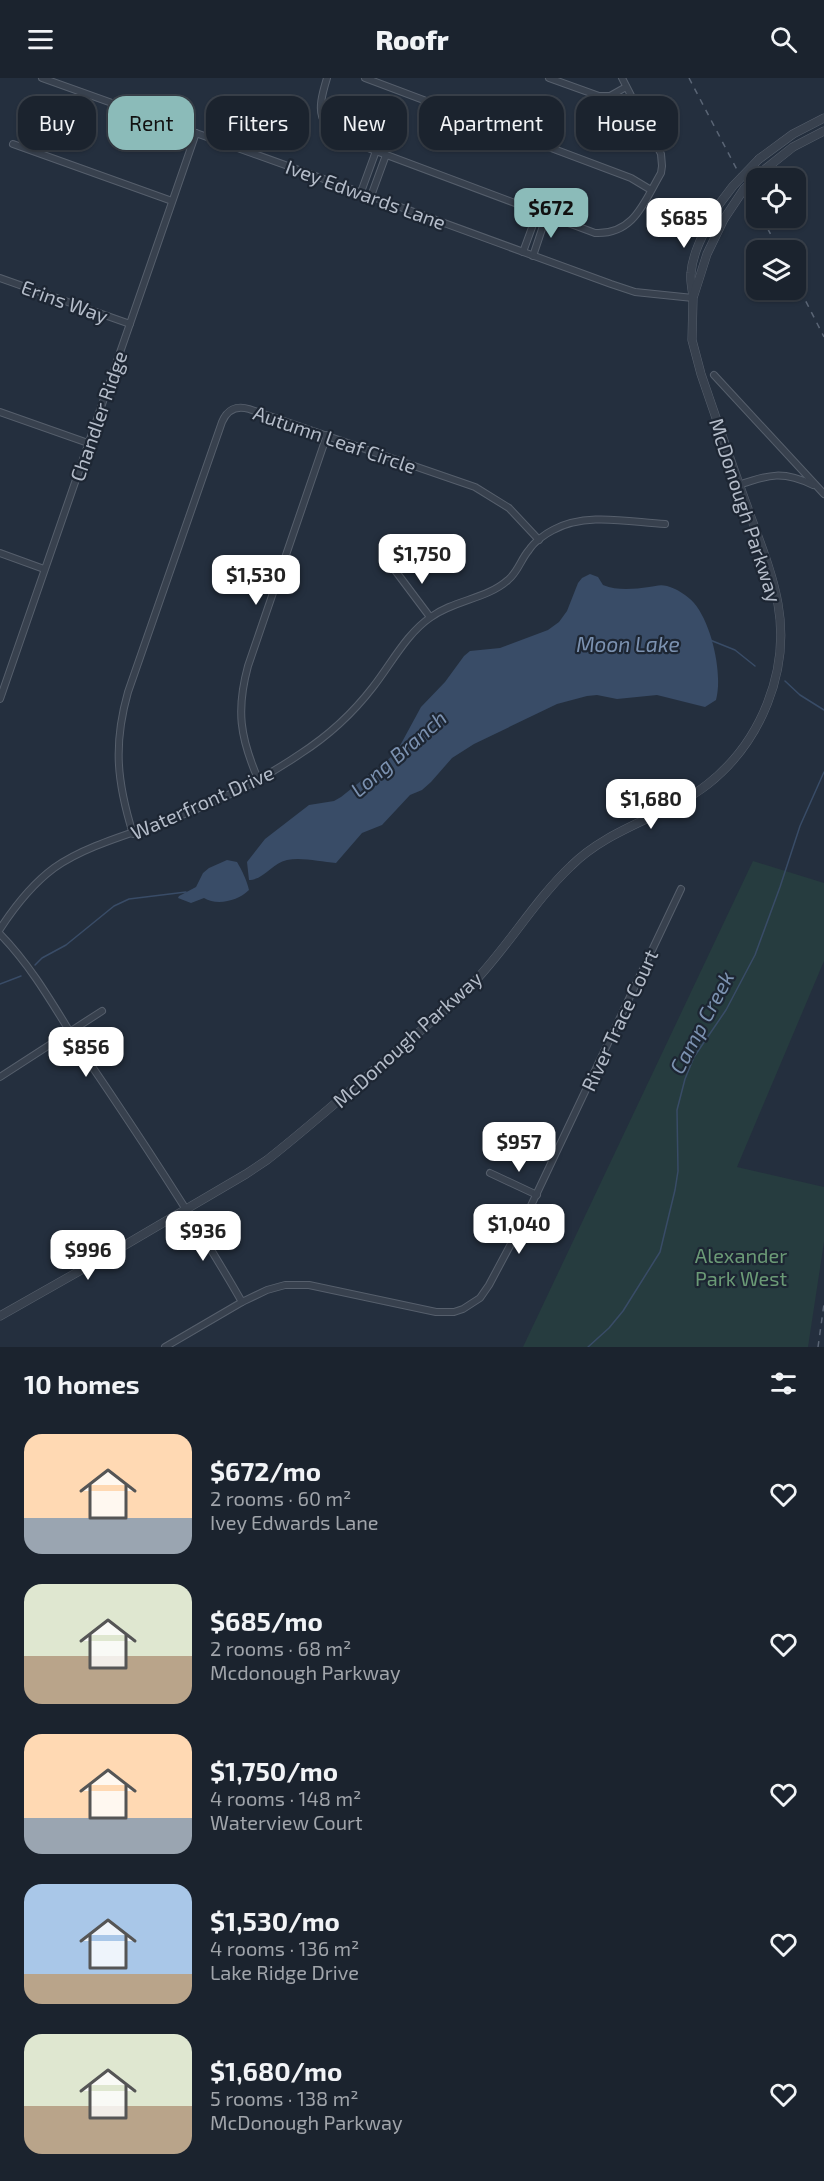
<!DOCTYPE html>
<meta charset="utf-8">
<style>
:root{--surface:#1b232e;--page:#242b36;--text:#f1f3f6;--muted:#a0a4aa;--line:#39404a;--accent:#8bbbb9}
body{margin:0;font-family:"Exo 2",sans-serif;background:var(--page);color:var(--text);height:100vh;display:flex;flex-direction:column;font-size:22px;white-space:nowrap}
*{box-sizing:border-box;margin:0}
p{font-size:20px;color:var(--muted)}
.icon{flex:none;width:33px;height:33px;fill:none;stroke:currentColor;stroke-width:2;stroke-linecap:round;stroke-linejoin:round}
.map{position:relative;height:1269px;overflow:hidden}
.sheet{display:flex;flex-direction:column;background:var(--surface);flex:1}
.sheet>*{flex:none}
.hud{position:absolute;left:18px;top:18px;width:789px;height:54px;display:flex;gap:12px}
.tools{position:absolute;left:746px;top:90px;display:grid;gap:12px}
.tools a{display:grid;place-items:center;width:60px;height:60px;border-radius:12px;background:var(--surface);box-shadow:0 2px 4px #0004,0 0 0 2px var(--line);font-size:30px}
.price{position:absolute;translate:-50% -51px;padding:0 14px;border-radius:12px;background:#fff;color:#222;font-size:20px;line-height:39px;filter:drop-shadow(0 2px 3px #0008)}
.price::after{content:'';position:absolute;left:50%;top:36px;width:18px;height:14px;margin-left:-9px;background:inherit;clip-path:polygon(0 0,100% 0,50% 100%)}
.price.current{background:var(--accent);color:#111}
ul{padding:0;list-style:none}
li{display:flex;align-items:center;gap:18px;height:150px;padding:0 24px}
li span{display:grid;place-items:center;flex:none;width:168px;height:120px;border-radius:18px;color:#555}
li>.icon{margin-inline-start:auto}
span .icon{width:72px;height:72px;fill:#fffc;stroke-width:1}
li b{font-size:26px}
h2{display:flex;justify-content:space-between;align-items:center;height:72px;padding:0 24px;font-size:26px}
.chip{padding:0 21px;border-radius:18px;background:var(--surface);box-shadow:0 2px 4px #0004,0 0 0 2px var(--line);font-size:21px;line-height:54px}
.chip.current{background:var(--accent);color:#111}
header{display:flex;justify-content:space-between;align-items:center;height:78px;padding:0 24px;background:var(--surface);font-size:27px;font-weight:800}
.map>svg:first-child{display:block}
</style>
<header><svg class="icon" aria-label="menu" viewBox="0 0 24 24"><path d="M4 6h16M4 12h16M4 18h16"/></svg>Roofr<svg class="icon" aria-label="search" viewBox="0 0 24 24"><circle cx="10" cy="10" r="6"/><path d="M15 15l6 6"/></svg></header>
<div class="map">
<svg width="824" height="1269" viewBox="0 0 824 1269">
<rect width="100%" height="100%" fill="#242f3e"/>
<!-- green -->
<polygon fill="#263c3f" points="753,783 824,805 824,883 737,1089 824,1109 824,1164 808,1269 523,1269"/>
<!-- water -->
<g fill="#394c67">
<path d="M590,496l8,3 5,8c15,6 31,4 46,2 7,-1 11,-3 18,-1 10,3 20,9 27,17 18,21 29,72 22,97l-11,7 -48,-12 -40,4 -20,-4 -10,1 -30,8 -83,40 -22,14 -21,24 -9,8 -12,5 -28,30 -20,8 -26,30c-15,-1 -34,-6 -49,-3 -15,3 -23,20 -38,20l-2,-18 18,-23 44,-34 25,-4 7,-4 55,-44 25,-46 24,-25 19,-26 6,-5 30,-3 48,-18 11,-8 8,-11 11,-28 4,-5z"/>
<path d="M227,782l10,2c5,8 10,19 12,28 -11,11 -32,16 -45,8l-13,5 -13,-5 1,-2 17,-9 7,-14 6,-5z"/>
</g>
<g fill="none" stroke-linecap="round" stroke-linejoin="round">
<!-- stream -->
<g stroke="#394c67" stroke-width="1.5">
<polyline points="710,562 735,572 755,588"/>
<polyline points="785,603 800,617 824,632"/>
<polyline points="35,887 42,880 66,867 114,828 129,821 186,814"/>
<polyline points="0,906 21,898"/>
<polyline points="588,1269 609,1250 623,1233 660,1174 675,1112 678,1093 677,1032 685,1001 694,979 726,932 755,877 780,809 800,748 824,694"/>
</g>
<!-- minor casing -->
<g stroke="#565f6c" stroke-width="8">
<g id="minor">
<polyline points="42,0 288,88 611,206 635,214 693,220"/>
<path d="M327,0c-11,36 -10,47 25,64l243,91c39,2 49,-31 66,-60l1,-7 -1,-12 -39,-76"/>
<polyline points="365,0 631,100 651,112"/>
<polyline points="549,0 599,18 610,18 626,9"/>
<polyline points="13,66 172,123"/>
<polyline points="361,114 376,73"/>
<polyline points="371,118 386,77"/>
<polyline points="523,174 538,133"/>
<polyline points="533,178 547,136"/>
<polyline points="0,200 130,246"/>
<polyline points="714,297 824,416"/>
<polyline points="0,334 88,365"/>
<path d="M739,407c30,-11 45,-14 74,0"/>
<polyline points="0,475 44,491"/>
<polyline points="394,491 430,539"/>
<polyline points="0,621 196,55"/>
<path d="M258,701c-18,-42 -22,-69 -10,-113l79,-231"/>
<path d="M133,756c-16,-52 -20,-89 -5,-142l94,-270c5,-12 14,-17 27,-13l226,78 34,21 30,32"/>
<path d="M0,851c15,-23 31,-44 54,-61 31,-22 76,-34 112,-47 47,-17 93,-39 134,-67 28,-18 53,-41 73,-67 18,-23 34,-54 58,-70 23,-17 56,-18 77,-37 10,-8 13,-21 21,-30 5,-8 16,-16 24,-20 33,-18 76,-8 112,-6"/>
<path d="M0,856c37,38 60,84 89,128 53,78 106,158 153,240"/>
<polyline points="0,999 102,933"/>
<polyline points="490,1095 537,1117"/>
<polyline points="165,1269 242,1224 267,1212 285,1207 309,1207 436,1234 454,1234 463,1231 480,1220 489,1207 528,1134 681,811"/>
</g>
</g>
<!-- tertiary casing -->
<g stroke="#565f6c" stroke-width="9">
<g id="tertiary">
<polyline points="759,81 793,56 824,40"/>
<polyline points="764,92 793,69 824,53"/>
<path d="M693,218c-1,-7 -3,-16 -2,-23 2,-24 16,-45 26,-66"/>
<path d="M0,1238l120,-68 126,-74 21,-14c37,-29 72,-60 107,-90 34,-29 70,-57 101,-89 34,-36 61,-82 96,-115 39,-39 95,-49 137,-82 53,-42 82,-113 70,-180 -6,-34 -20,-66 -31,-98 -16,-44 -31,-88 -46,-132l-9,-34 1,-42 14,-44 17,-35"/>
</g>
</g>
<!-- minor -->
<use href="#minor" stroke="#38414e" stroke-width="6"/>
<!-- tertiary -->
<use href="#tertiary" stroke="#38414e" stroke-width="8"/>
<!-- rail -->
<g stroke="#5a6575" stroke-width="1.5" stroke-dasharray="6 6" stroke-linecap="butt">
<polyline points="689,0 756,128"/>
<polyline points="762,140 779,172"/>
<polyline points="795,202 824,259"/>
<polyline points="818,1269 824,1226"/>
</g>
<!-- tertiary-bridge casing -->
<g stroke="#565f6c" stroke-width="9" stroke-linecap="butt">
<g id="tertiary-bridge">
<polyline points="717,129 733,108 759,81"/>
<polyline points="724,141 744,111 764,92"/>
</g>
</g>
<!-- tertiary-bridge -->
<use href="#tertiary-bridge" stroke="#38414e" stroke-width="8"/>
</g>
<g text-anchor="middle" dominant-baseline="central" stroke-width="4.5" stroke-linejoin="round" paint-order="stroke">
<!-- street labels -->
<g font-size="20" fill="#b4bcc9" stroke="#1d2633">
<text transform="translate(366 116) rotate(20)">Ivey Edwards Lane</text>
<text transform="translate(65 223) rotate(20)">Erins Way</text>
<text transform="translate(98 338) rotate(-71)">Chandler Ridge</text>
<text transform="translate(335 361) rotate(19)">Autumn Leaf Circle</text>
<text transform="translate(746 432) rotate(72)">McDonough Parkway</text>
<text transform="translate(202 724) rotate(-24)">Waterfront Drive</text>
<text transform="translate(619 942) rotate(-65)">River Trace Court</text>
<text transform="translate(407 961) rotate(-42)">McDonough Parkway</text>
</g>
<!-- park labels -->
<g font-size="20" fill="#6b9a76" stroke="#1d2633">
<text x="741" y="1177">Alexander<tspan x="741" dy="23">Park West</tspan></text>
</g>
<!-- water labels -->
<g font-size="21" font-style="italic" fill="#7c92b1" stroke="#1d2633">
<text x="628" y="565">Moon Lake</text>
<text transform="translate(398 675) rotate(-41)">Long Branch</text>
<text transform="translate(701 944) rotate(-62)">Camp Creek</text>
</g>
</g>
</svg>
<div class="tools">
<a><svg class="icon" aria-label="locate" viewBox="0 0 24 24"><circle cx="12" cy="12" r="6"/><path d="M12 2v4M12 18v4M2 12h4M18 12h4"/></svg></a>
<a><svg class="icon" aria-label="layers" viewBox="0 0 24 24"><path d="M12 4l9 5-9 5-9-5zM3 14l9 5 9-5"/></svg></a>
</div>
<b class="price current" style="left:551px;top:161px">$672</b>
<b class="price" style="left:684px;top:171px">$685</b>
<b class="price" style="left:422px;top:507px">$1,750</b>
<b class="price" style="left:256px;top:528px">$1,530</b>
<b class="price" style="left:651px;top:752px">$1,680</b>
<b class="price" style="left:86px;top:1000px">$856</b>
<b class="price" style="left:519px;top:1095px">$957</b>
<b class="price" style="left:519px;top:1177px">$1,040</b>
<b class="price" style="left:203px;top:1184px">$936</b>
<b class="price" style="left:88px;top:1203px">$996</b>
<div class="hud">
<a class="chip">Buy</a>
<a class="chip current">Rent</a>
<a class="chip">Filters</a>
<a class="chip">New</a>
<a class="chip">Apartment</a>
<a class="chip">House</a>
</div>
</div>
<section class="sheet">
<h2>10 homes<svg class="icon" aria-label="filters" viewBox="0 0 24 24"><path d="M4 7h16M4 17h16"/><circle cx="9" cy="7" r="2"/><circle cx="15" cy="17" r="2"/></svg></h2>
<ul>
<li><span style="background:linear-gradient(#ffd9b3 70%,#9aa5b1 0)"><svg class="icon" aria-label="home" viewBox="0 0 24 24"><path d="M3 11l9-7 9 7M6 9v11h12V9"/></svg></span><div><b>$672/mo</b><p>2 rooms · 60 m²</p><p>Ivey Edwards Lane</p></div><svg class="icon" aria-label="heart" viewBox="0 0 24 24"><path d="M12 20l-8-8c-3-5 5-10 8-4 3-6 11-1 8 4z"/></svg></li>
<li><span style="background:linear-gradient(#dfe7d0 60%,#b9a48a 0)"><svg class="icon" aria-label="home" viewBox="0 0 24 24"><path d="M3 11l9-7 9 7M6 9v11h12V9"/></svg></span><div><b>$685/mo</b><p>2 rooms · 68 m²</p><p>Mcdonough Parkway</p></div><svg class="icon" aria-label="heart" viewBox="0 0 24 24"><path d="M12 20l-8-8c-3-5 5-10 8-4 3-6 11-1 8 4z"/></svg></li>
<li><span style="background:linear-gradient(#ffd9b3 70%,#9aa5b1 0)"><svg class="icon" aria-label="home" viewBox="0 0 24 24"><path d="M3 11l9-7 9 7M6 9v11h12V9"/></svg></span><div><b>$1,750/mo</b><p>4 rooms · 148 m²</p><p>Waterview Court</p></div><svg class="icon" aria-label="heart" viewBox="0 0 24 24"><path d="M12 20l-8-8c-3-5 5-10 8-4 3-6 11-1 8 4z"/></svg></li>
<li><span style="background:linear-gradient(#a9c7e8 75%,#b9a48a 0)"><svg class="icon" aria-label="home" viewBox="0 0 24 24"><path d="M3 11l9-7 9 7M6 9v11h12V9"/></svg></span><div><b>$1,530/mo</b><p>4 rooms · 136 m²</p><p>Lake Ridge Drive</p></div><svg class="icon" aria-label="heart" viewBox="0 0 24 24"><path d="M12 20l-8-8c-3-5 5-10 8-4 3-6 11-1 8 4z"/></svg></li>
<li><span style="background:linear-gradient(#dfe7d0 60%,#b9a48a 0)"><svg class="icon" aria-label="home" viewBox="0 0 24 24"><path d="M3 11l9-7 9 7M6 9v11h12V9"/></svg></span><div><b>$1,680/mo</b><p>5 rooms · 138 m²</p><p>McDonough Parkway</p></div><svg class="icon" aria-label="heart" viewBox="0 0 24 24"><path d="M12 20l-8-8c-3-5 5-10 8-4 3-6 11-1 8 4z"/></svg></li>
</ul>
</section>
